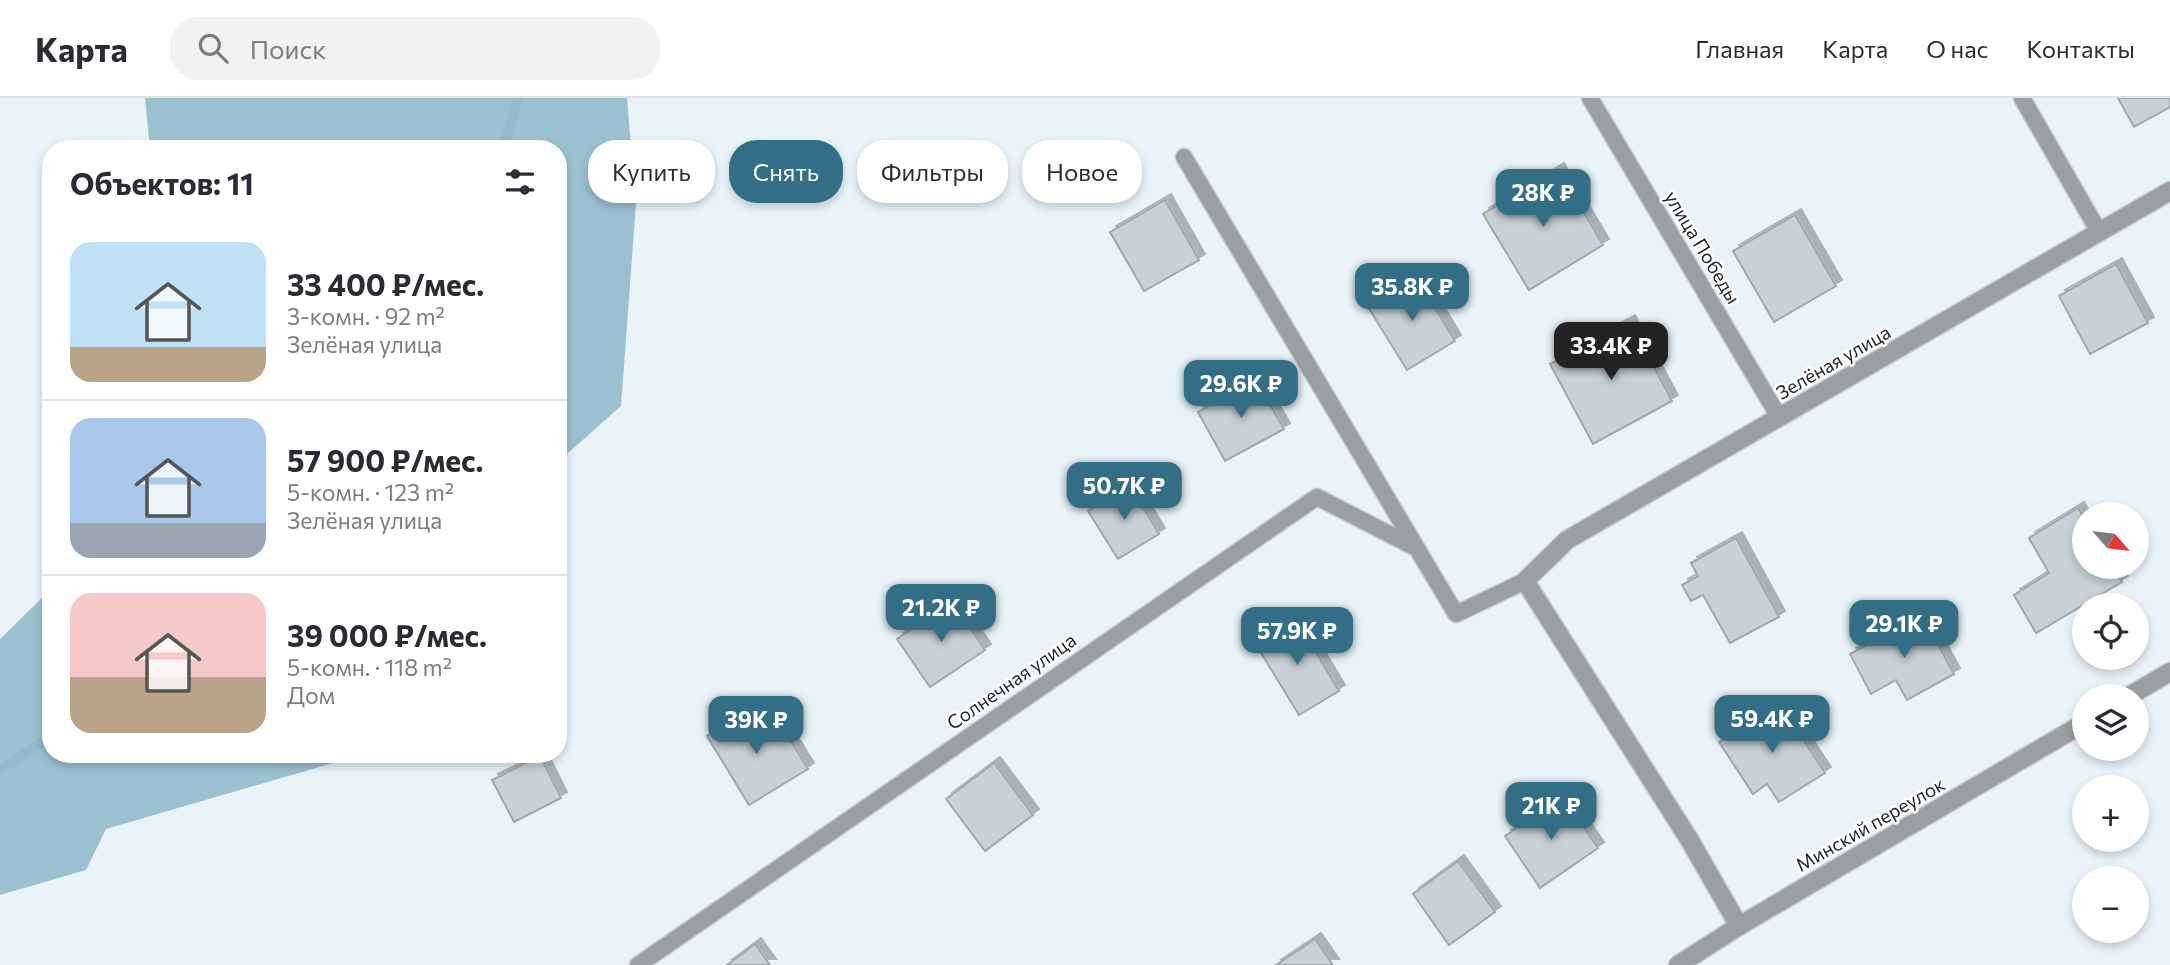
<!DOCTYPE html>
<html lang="ru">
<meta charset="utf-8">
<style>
:root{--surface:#fff;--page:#f2f2f3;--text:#2b2b33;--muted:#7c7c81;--line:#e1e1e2;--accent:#326e86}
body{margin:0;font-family:Commissioner,sans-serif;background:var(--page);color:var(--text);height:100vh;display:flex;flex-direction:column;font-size:26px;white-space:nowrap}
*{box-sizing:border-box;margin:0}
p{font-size:23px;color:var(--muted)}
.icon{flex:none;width:38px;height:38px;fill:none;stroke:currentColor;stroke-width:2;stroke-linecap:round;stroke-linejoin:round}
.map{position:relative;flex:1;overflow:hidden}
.sheet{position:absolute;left:42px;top:42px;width:525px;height:623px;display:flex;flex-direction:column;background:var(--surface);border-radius:28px;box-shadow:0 4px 10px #0003}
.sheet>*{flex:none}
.banner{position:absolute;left:588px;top:42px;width:665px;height:63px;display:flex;gap:14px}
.needle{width:46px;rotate:118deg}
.fabs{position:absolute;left:2072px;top:404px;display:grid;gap:14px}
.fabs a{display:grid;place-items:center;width:77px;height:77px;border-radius:50%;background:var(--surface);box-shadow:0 4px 10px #0003;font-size:35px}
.price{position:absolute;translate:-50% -60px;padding:0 16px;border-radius:14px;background:var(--accent);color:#fff;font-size:23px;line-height:46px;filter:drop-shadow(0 2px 4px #0008)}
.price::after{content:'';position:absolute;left:50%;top:42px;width:21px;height:16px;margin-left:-10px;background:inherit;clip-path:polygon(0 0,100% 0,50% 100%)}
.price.active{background:#222;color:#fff}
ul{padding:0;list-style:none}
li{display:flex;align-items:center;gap:21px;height:175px;padding:0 28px}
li+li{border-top:2px solid var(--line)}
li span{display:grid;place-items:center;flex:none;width:196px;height:140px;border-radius:21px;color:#555}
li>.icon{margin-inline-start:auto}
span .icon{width:84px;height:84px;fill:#fffc;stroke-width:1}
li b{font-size:30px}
h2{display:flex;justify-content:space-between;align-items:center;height:84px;padding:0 28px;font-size:30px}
.tag{padding:0 24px;border-radius:28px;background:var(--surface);box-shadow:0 4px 10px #0003;font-size:24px;line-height:63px}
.tag.active{background:var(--accent);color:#fff}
header{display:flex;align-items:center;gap:42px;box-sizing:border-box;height:98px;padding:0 35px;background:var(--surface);border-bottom:2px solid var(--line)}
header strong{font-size:33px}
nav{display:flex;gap:38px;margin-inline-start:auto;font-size:24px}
.search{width:490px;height:63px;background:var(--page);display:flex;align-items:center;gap:18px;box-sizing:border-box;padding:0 24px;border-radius:28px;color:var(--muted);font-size:26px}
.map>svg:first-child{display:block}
</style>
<header>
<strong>Карта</strong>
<div class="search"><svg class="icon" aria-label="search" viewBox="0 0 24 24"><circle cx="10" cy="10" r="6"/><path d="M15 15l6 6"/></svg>Поиск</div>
<nav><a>Главная</a><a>Карта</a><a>О нас</a><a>Контакты</a></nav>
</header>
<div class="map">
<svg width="2170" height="867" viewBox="0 0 2170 867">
<defs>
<filter id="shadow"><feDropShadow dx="6" dy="-6" stdDeviation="0" flood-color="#0004"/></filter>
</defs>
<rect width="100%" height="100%" fill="#e9f3f8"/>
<!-- forest -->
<g fill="#9bc1d1">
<polygon points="145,0 627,0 636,106 621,308 558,364 558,51 150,51"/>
<polygon points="51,491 51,656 345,656 343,662 106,731 86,772 0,797 0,541"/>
</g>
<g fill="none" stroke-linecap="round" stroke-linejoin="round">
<!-- stream -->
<g stroke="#95bacb" stroke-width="10">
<polyline points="503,51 518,0"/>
<polyline points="0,672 51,638"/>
</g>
</g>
<!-- building -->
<g fill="#c7d1d6" stroke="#9fa8ad" stroke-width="2" filter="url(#shadow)">
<polygon points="2118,0 2170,0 2170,9 2134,29"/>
<polygon points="1558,71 1603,147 1529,192 1483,116"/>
<polygon points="1165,102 1199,162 1144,193 1110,134"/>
<polygon points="1795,117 1836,188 1774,224 1733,153"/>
<polygon points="2116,166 2148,225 2090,256 2059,198"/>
<polygon points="1416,178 1455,243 1407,272 1368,209"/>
<polygon points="1629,223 1672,303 1593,346 1550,266"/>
<polygon points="1255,281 1284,331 1225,363 1198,314"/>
<polygon points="1129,387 1159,436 1118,461 1088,413"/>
<polygon points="2078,410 2084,420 2084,469 2113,469 2122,484 2036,535 2014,497 2049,475 2029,440"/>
<polygon points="1736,440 1779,519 1730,545 1703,497 1691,503 1682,487 1698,478 1691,465"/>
<polygon points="952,503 985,552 930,589 897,541"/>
<polygon points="1922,517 1954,576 1907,602 1896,582 1871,596 1850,556"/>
<polygon points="1296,521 1339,593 1299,617 1255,545"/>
<polygon points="1779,605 1825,675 1779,704 1767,686 1753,696 1719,644"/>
<polygon points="752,610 770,640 784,632 808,671 749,707 707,638"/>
<polygon points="540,658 561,700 514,724 492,682"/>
<polygon points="994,665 1033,717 985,753 946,701"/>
<polygon points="1563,699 1598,750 1540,790 1505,738"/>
<polygon points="1458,763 1495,814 1449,847 1413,796"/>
<polygon points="1315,841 1333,867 1276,867"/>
<polygon points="755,846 770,867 727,867"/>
</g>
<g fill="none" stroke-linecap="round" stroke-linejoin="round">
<!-- lane casing -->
<g stroke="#c4cdd2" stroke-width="19">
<g id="lane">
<polyline points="1590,0 1779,319"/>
<polyline points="2022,0 2099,134"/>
<polyline points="1184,59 1456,516 1525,483"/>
<polyline points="638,867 1317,399 1416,450"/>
</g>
</g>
<!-- street casing -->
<g stroke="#c4cdd2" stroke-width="21">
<g id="street">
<polyline points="2129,598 2170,574"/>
<polyline points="1739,828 1689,741 1525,483 1567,442 2170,93"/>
<polyline points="1678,867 1739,828 2084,625"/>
</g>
</g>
<!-- lane -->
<use href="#lane" stroke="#9b9fa1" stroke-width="16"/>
<!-- street -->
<use href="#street" stroke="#9b9fa1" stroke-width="18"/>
</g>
<g text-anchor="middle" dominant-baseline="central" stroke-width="5" stroke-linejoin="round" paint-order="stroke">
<!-- street labels -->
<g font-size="19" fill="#1e2123" stroke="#fff">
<text transform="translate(1703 149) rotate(59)">улица Победы</text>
<text transform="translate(1833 264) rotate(-30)">Зелёная улица</text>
<text transform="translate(1011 583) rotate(-35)">Солнечная улица</text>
<text transform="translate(1870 726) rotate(-30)">Минский переулок</text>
</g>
</g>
</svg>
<div class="fabs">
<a><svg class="needle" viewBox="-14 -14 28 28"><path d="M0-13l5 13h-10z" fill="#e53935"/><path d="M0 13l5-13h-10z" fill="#7c7c81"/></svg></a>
<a><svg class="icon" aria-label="locate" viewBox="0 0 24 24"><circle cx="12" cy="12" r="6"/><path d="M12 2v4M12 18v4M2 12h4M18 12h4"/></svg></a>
<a><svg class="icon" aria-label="layers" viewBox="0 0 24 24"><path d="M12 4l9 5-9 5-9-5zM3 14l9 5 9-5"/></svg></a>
<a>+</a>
<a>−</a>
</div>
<b class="price" style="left:1543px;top:131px">28K ₽</b>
<b class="price" style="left:1412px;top:225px">35.8K ₽</b>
<b class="price active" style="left:1611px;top:284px">33.4K ₽</b>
<b class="price" style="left:1241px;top:322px">29.6K ₽</b>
<b class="price" style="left:1124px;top:424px">50.7K ₽</b>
<b class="price" style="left:941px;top:546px">21.2K ₽</b>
<b class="price" style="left:1904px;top:562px">29.1K ₽</b>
<b class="price" style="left:1297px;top:569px">57.9K ₽</b>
<b class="price" style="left:1772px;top:657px">59.4K ₽</b>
<b class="price" style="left:756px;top:658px">39K ₽</b>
<b class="price" style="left:1551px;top:744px">21K ₽</b>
<div class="banner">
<a class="tag">Купить</a>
<a class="tag active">Снять</a>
<a class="tag">Фильтры</a>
<a class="tag">Новое</a>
</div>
<section class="sheet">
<h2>Объектов: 11<svg class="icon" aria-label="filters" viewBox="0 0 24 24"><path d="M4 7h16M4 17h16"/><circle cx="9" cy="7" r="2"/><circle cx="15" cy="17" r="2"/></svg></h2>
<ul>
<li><span style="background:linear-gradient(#bfe0f5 75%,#b9a48a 0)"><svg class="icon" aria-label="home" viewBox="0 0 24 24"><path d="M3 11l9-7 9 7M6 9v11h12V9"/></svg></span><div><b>33 400 ₽/мес.</b><p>3-комн. · 92 m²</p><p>Зелёная улица</p></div></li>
<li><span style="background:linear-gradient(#a9c7e8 75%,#9aa5b1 0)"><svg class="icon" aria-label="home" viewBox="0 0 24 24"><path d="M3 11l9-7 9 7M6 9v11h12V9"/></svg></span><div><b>57 900 ₽/мес.</b><p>5-комн. · 123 m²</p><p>Зелёная улица</p></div></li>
<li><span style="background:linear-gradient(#f6c9c9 60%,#b9a48a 0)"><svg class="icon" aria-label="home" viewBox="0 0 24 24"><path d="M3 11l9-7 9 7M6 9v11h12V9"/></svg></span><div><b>39 000 ₽/мес.</b><p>5-комн. · 118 m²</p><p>Дом</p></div></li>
</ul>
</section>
</div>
